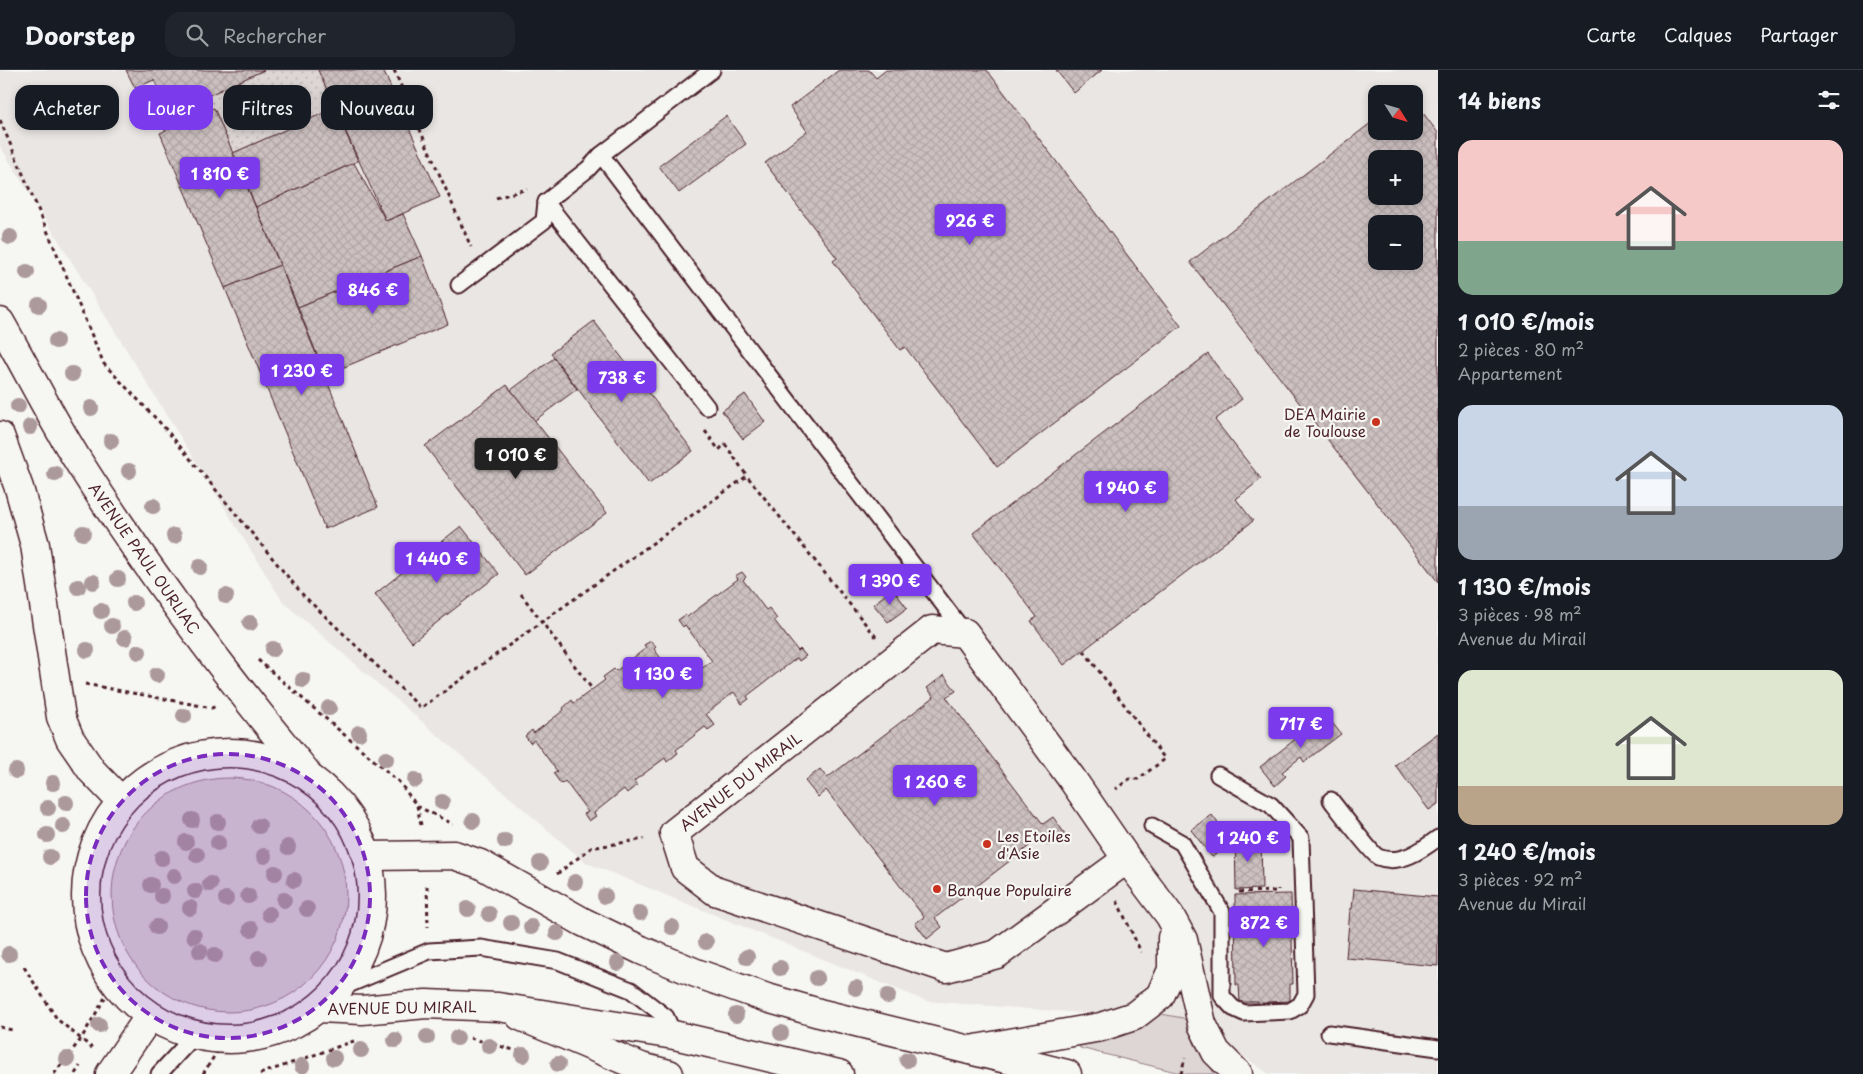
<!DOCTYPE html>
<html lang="fr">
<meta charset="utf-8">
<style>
:root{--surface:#171b24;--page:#20242c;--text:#f1f3f6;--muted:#9ea1a6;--line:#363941;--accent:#7c3aed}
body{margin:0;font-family:"Playpen Sans",sans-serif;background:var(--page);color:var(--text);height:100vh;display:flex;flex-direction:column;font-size:19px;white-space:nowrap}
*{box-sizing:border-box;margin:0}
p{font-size:16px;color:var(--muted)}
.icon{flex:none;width:28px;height:28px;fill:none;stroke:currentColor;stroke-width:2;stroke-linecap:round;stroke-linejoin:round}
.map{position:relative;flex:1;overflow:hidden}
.sheet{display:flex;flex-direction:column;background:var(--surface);width:425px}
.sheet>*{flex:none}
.banner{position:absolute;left:15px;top:15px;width:475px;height:45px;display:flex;gap:10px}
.needle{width:32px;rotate:127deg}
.tools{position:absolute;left:1368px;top:15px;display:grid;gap:10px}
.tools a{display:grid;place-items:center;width:55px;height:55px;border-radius:10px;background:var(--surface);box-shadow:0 2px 8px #0003;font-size:25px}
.price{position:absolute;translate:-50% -42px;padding:0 11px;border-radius:5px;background:var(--accent);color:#fff;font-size:16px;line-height:32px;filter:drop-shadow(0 1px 2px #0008)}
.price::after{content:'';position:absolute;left:50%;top:30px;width:15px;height:11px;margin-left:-8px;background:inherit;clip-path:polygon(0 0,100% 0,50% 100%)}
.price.on{background:#222;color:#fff}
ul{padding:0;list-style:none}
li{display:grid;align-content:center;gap:10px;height:265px;padding:0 20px}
li span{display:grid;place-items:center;height:155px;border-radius:15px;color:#555}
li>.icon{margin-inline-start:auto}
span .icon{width:90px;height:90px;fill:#fffc;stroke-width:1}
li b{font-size:21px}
h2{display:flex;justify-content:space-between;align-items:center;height:60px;padding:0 20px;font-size:21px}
.pill{padding:0 18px;border-radius:15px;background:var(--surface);box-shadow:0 2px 8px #0003;font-size:18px;line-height:45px}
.pill.on{background:var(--accent);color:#fff}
header{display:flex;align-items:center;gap:30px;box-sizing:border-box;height:70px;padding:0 25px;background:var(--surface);border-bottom:1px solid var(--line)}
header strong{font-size:24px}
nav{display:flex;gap:28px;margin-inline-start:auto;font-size:18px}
.search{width:350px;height:45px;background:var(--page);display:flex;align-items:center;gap:12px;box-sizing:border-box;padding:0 18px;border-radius:15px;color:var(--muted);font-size:19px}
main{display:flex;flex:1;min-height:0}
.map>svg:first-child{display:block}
</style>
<header>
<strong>Doorstep</strong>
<div class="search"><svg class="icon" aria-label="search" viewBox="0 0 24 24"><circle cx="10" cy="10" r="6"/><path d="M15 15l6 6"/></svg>Rechercher</div>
<nav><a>Carte</a><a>Calques</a><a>Partager</a></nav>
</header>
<main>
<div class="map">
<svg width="1438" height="1004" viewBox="0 0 1438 1004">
<defs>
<pattern id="garden-dots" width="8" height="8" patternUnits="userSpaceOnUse" patternTransform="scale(1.25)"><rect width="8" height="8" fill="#ddd6d5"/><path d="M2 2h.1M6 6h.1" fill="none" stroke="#bfb7b7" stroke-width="1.8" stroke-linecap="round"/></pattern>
<pattern id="building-cross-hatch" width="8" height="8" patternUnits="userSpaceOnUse" patternTransform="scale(1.25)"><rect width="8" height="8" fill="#ccc1c0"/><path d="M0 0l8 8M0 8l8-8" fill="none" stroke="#b1a5a5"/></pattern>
</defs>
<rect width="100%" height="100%" fill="#f6f6f2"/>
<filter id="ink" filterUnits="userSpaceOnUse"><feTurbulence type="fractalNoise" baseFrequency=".02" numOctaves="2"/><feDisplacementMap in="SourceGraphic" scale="10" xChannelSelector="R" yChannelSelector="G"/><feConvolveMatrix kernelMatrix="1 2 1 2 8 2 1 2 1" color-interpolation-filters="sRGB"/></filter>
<g filter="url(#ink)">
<!-- built -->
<path fill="#e9e6e3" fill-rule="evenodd" d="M0,0h1438v1004h-169l-20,-14 -76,-40 -247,-19 -341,-139 -302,-260 -283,-456zM1376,24h38v37h-38zM1376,89h38v37h-38zM1376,154h38v37h-38z"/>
<!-- grass -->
<g fill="#ddd6d5" stroke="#947a80">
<circle cx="229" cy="825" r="117"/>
<polygon points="1161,944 1183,948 1187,952 1195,975 1211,997 1214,1004 1184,1004 1080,978 1078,971 1136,957"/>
</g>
<!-- garden -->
<polygon fill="url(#garden-dots)" stroke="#947a80" points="264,0 318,0 335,38 233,83 214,38 207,41 205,27"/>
<!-- building -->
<g fill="url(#building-cross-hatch)" stroke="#4a1f2b" fill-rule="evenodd">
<polygon points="126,0 264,0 205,27 207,41 175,55 154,10 135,18"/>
<polygon points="318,0 383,0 440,127 386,151"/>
<polygon points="839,0 869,0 876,8 886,0 987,0 1181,256 997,397 905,277 900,280 833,191 837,188 765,93 807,61 790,37"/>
<polygon points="1056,0 1102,0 1074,23"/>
<path d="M1414,31l24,32v449l-248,-320 186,-143v12h38zM1376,89h38v37h-38zM1376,154h38v37h-38z"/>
<polygon points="214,38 280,195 225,218 160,63"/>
<polygon points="335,38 358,91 256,137 233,83"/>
<polygon points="726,46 746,74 679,123 659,96"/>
<polygon points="354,93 386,151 403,144 422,186 298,237 256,137"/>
<polygon points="422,186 448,254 325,305 298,237"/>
<polygon points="280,195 378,437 325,459 225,218"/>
<polygon points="594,251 693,381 649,414 551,283"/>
<polygon points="1208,284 1242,329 1215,350 1261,409 1236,429 1253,451 1064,595 1031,551 1037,547 973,463"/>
<polygon points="554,288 577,319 534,351 511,320"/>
<polygon points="507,315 607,443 525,505 425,376"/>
<polygon points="745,324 765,352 743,369 722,341"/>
<polygon points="461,456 499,504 412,572 375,524"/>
<polygon points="742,502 746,507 743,510 766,540 769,538 777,549 774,550 798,581 800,579 806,586 799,591 797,588 747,626 749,629 742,634 734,622 706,644 715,655 708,660 705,657 676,680 678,683 667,692 665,688 634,711 637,715 627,723 624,719 594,743 596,746 589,751 584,744 588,742 565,711 561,714 553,703 557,701 534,670 530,673 525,666 532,660 534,663 564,640 563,638 572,630 574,633 605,610 603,607 614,599 616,601 646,578 644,575 651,571 656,577 654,579 680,614 712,591 685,555 683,557 678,550 685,545 687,547 738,509 735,506"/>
<polygon points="893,519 907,538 888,552 873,534"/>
<polygon points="944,605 956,621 946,627 1043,754 1053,747 1065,764 1048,776 1041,767 935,848 942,857 927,869 915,853 924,847 826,720 818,727 805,711 820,699 827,708 934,627 927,618"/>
<polygon points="1326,645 1341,664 1304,692 1301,687 1282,702 1286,706 1275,716 1260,697"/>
<polygon points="1438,663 1438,734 1429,740 1395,695"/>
<polygon points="1212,745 1232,773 1212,787 1191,760"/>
<polygon points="1235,767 1261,767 1262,819 1236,820"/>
<polygon points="1354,819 1438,827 1438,896 1346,888 1350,839 1352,839"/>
<polygon points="1291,824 1293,914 1290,914 1290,931 1267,932 1266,936 1258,936 1258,932 1240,932 1239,915 1236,915 1235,825"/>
</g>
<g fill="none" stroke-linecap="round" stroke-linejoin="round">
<!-- lane casing -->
<g stroke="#4a1f2b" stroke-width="19">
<g id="lane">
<polyline points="712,0 601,85 965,563"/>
<polyline points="546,132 707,337"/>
<polyline points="459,215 544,151 546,132 588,99 601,85"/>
<path d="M1331,730c7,9 41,54 47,57 22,9 44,-7 60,-19"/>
<polyline points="1152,756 1182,773 1222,842 1222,926 1233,938 1244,943 1290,941 1300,935 1306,924 1301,768 1271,735 1218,705"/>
<polyline points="336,920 429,881 481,878 558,891 631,920 666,947 674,965"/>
<polyline points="1329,963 1438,978"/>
<polyline points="159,1004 195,965"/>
</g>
</g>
<!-- street casing -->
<g stroke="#4a1f2b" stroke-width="31">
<g id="street">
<polyline points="1127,789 997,884 946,898 715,821 685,798 674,763 932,560 965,563 1072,709 1127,789 1170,846 1183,870 1202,954 1216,982 1238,1004"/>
<polyline points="520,946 641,997 669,1004"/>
<polyline points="970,980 1101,957 1134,946 1160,926 1172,900 1172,868"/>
</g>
</g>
<!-- secondary casing -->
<g stroke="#4a1f2b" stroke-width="31">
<g id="secondary">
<path d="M0,252c27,47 51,96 80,142 68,107 145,210 226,308"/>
<polyline points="0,366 19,418 35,475 61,647 70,669 92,701 121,731"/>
<circle cx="229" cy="826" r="143"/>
<polyline points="367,786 454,785 480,794 583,852 641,880 696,903 767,928 819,943 1067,1004"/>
<polyline points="318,938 362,940 426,934 498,937 674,965 839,1004"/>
<polyline points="110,1004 149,947"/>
</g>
</g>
<!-- path -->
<g stroke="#4a1f2b" stroke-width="3" stroke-dasharray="4 4" stroke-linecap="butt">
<polyline points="394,0 471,177"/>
<polyline points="0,50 104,294 163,356 303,525 421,638 747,406 876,567"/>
<polyline points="496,128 527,119"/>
<polyline points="705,361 719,380 725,374 747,406"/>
<polyline points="521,524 592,619"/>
<polyline points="1084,581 1165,689 1138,709 1129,709 1116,719"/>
<polyline points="258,590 399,712 417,736 421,755"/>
<polyline points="85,614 212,638 216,636"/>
<polyline points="417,736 453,754"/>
<polyline points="557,804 591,778 644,769"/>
<polyline points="427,816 428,857"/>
<polyline points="1239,822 1278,821 1278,819"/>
<polyline points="1117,831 1141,882"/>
<polyline points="24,897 57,949 92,978"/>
<polyline points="0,957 12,960"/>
<polyline points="470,968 525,983"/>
<polyline points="54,1004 81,969 114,912"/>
<polyline points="75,1004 80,996"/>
<polyline points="203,1004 225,969"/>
<polyline points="260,1004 354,971"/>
<polyline points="1181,1004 1185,988"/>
</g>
<!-- lane -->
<use href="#lane" stroke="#f6f6f2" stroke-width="15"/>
<!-- street -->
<use href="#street" stroke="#f6f6f2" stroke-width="28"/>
<!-- secondary -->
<use href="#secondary" stroke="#f6f6f2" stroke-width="28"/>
</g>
<!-- trees -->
<g fill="#ac999c">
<circle cx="10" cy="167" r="8"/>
<circle cx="27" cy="202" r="8"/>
<circle cx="39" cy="235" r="8"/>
<circle cx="56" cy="271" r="8"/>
<circle cx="72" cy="304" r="8"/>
<circle cx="18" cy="336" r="8"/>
<circle cx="91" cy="338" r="8"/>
<circle cx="30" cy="357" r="8"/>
<circle cx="111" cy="371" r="8"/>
<circle cx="129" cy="401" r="8"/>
<circle cx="55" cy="404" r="8"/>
<circle cx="153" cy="436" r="8"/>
<circle cx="83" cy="463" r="8"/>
<circle cx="174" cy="466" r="8"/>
<circle cx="200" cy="497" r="8"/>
<circle cx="118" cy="509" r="8"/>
<circle cx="93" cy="512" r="8"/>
<circle cx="78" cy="517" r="8"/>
<circle cx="226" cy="526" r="8"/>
<circle cx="134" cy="533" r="8"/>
<circle cx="101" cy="541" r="8"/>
<circle cx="250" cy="553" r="8"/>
<circle cx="112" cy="556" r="8"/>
<circle cx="125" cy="568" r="8"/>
<circle cx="273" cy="579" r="8"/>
<circle cx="87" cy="580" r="8"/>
<circle cx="139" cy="582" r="8"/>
<circle cx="157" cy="605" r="8"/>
<circle cx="303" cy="610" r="8"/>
<circle cx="329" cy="638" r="8"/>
<circle cx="184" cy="646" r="8"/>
<circle cx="359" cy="663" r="8"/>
<circle cx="386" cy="689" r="8"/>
<circle cx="16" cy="701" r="8"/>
<circle cx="415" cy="710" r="8"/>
<circle cx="53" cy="713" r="8"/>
<circle cx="442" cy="732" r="8"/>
<circle cx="66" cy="733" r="8"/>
<circle cx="48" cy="738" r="8"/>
<circle cx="192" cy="750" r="8"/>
<circle cx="473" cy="751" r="8"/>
<circle cx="218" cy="752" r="8"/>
<circle cx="63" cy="756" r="8"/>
<circle cx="259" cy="756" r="8"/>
<circle cx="47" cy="765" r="8"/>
<circle cx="505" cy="771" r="8"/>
<circle cx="186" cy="772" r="8"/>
<circle cx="218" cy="773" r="8"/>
<circle cx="288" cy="777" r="8"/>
<circle cx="197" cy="785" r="8"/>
<circle cx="264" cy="786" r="8"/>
<circle cx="50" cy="787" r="8"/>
<circle cx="162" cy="788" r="8"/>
<circle cx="540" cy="793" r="8"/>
<circle cx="275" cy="803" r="8"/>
<circle cx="174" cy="806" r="8"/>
<circle cx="294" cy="810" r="8"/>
<circle cx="575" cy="812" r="8"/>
<circle cx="210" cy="814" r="8"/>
<circle cx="151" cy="815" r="8"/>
<circle cx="195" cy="821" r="8"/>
<circle cx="162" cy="826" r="8"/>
<circle cx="248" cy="826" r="8"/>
<circle cx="605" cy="826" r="8"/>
<circle cx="226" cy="829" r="8"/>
<circle cx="284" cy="830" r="8"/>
<circle cx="190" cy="838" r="8"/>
<circle cx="307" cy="839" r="8"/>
<circle cx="468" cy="839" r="8"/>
<circle cx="640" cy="843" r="8"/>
<circle cx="269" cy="844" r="8"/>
<circle cx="489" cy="844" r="8"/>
<circle cx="511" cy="853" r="8"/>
<circle cx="157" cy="857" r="8"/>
<circle cx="531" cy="857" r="8"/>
<circle cx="672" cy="857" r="8"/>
<circle cx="251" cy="859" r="8"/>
<circle cx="557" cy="863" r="8"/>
<circle cx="194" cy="866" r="8"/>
<circle cx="706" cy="872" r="8"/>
<circle cx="200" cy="881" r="8"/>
<circle cx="9" cy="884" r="8"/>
<circle cx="215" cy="885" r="8"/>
<circle cx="747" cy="887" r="8"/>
<circle cx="259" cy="888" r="8"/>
<circle cx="618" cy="893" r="8"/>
<circle cx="780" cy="898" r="8"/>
<circle cx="817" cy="908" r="8"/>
<circle cx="856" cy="918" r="8"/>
<circle cx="888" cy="926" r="8"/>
<circle cx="736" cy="945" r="8"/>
<circle cx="99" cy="955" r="8"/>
<circle cx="781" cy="963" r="8"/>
<circle cx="427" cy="967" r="8"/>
<circle cx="457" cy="968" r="8"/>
<circle cx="395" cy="970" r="8"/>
<circle cx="489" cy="976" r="8"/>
<circle cx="361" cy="980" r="8"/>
<circle cx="523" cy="985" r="8"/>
<circle cx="334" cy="988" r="8"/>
<circle cx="67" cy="989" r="8"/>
<circle cx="907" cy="990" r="8"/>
<circle cx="558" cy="994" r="8"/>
<circle cx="302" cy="996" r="8"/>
</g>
</g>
<!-- marked area -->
<path fill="#7b2cbf" fill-opacity="0.2" stroke="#7b2cbf" stroke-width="4" stroke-dasharray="10 6" stroke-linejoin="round" d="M86 826a142 142 0 1 1 284 0a142 142 0 1 1-284 0Z"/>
<!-- markers -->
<g fill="#c8321e" stroke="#f6f6f2" stroke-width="2">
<circle cx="1376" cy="352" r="5"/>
<circle cx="987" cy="774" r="5"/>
<circle cx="937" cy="819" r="5"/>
</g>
<g text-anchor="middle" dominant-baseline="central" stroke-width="4.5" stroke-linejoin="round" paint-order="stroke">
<!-- poi labels -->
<g font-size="15" fill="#4a1f2b" stroke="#f6f6f2" text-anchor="start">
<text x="1366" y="343" text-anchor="end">DEA Mairie<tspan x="1366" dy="17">de Toulouse</tspan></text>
<text x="997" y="765">Les Etoiles<tspan x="997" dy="17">d'Asie</tspan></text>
<text x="947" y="819">Banque Populaire</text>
</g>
<!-- street labels -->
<g font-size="15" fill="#4a1f2b" stroke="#f6f6f2">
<text transform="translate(145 488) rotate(55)">AVENUE PAUL OURLIAC</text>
<text transform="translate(740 711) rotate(-38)">AVENUE DU MIRAIL</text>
<text transform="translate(402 937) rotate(-1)">AVENUE DU MIRAIL</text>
</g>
</g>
</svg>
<div class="tools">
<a><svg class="needle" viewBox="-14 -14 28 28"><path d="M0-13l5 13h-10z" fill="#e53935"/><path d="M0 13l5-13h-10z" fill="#9ea1a6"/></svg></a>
<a>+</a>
<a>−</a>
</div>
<b class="price" style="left:220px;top:129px">1 810 €</b>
<b class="price" style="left:970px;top:176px">926 €</b>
<b class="price" style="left:373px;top:245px">846 €</b>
<b class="price" style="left:302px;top:326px">1 230 €</b>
<b class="price" style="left:622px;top:333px">738 €</b>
<b class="price on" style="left:516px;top:410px">1 010 €</b>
<b class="price" style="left:1126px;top:443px">1 940 €</b>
<b class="price" style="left:437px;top:514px">1 440 €</b>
<b class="price" style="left:890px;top:536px">1 390 €</b>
<b class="price" style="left:663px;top:629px">1 130 €</b>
<b class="price" style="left:1301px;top:679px">717 €</b>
<b class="price" style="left:935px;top:737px">1 260 €</b>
<b class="price" style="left:1248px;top:793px">1 240 €</b>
<b class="price" style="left:1264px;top:878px">872 €</b>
<div class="banner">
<a class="pill">Acheter</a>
<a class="pill on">Louer</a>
<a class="pill">Filtres</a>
<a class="pill">Nouveau</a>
</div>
</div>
<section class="sheet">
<h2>14 biens<svg class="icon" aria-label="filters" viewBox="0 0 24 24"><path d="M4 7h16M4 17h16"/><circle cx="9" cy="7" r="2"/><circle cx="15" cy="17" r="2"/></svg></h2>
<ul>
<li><span style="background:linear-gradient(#f6c9c9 65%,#7fa58c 0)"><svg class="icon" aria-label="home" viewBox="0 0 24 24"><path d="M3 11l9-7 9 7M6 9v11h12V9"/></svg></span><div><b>1 010 €/mois</b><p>2 pièces · 80 m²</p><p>Appartement</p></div></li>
<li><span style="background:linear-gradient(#c9d6e8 65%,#9aa5b1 0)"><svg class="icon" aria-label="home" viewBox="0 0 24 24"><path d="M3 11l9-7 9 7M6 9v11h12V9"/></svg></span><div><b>1 130 €/mois</b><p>3 pièces · 98 m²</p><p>Avenue du Mirail</p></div></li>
<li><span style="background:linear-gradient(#dfe7d0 75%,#b9a48a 0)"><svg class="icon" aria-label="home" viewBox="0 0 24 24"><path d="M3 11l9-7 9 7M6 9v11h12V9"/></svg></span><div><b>1 240 €/mois</b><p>3 pièces · 92 m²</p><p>Avenue du Mirail</p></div></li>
</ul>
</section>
</main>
